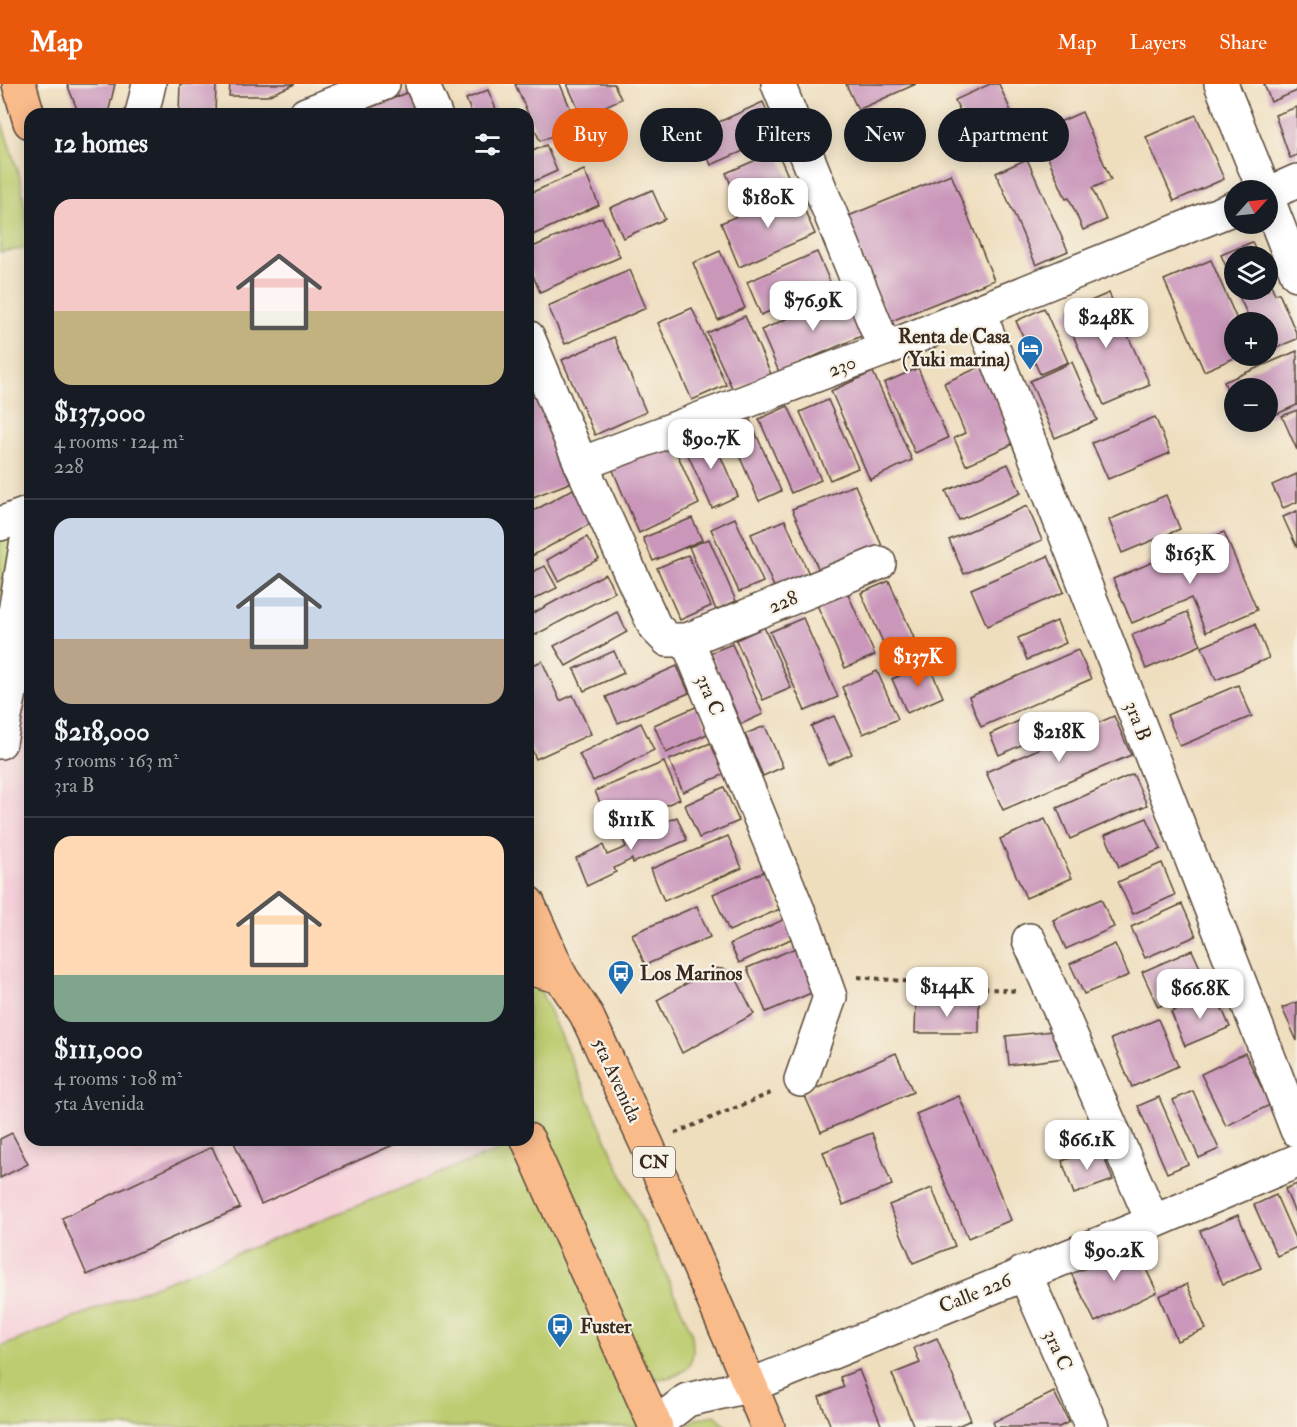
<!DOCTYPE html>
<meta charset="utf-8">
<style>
:root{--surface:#171b24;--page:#242831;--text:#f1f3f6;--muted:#9ea1a6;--line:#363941;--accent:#ea580c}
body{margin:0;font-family:"IM FELL Double Pica",serif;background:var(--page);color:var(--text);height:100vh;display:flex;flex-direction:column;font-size:22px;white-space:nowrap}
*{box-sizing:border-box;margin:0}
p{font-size:20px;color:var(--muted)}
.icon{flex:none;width:33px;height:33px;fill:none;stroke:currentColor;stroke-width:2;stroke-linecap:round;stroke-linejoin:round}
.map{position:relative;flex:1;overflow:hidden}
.drawer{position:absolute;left:24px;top:24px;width:510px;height:1038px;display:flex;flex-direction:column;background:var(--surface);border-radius:18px;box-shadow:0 3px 15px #0003}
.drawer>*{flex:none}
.hud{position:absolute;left:552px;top:24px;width:570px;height:54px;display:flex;gap:12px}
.needle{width:39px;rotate:63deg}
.buttons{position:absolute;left:1224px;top:96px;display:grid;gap:12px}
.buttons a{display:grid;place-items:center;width:54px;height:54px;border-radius:50%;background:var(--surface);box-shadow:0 3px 15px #0003;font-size:30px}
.price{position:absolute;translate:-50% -51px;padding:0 14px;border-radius:12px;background:#fff;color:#222;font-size:20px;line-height:39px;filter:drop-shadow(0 2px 3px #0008)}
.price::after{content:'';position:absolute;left:50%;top:36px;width:18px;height:14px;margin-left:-9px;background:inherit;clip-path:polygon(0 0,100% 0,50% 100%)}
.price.active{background:var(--accent);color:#fff}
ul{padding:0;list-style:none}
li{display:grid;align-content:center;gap:12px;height:318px;padding:0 30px}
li+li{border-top:2px solid var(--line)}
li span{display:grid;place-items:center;height:186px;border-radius:18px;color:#555}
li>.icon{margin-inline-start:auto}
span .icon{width:108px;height:108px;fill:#fffc;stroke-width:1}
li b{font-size:26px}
h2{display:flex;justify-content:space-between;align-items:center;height:72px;padding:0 30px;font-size:26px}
.chip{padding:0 21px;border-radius:27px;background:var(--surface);box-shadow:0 3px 15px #0003;font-size:21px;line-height:54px}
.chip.active{background:var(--accent);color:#fff}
header{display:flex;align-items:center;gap:36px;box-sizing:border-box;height:84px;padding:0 30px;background:var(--accent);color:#fff}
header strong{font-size:28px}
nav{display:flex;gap:33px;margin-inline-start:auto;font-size:21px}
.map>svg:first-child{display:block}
</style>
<header>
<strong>Map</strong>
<nav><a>Map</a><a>Layers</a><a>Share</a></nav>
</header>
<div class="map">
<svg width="1297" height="1343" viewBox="0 0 1297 1343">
<rect width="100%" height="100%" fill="#f7f3e8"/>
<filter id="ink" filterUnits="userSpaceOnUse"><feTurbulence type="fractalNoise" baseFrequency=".0167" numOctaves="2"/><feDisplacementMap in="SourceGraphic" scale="12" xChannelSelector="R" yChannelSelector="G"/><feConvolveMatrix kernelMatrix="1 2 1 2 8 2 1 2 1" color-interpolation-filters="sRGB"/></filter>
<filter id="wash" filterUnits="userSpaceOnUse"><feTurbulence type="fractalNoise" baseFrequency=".008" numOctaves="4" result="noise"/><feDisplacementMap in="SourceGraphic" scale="24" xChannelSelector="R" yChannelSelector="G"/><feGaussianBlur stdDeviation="1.35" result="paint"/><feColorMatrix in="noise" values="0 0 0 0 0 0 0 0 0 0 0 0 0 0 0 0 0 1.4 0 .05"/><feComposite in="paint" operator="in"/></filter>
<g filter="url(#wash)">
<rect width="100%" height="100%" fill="#efdebe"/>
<!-- built -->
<polygon fill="#f5cfd9" points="30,583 30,1056 524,1056 0,1263 0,658 13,594"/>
<!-- green -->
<g fill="#bdcc6f" stroke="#7c7b46" stroke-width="1.5">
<polygon points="0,33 21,97 30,160 30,164 0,168"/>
<polygon points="18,443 8,518 0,510 0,451"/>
<path d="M528,896l13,12 150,339c6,30 0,44 -32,48l-13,-9 -118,-266z"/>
<polygon points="524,1056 656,1343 0,1343 0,1263"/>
<polygon points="715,1331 728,1343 686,1343 695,1335"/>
</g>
<g id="blocks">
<!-- building -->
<g fill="#ca97bb">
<polygon points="67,0 115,0 108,30 79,30"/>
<polygon points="180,0 216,1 215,30 179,30"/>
<polygon points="230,0 295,0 267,12 229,12"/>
<polygon points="515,0 560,0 583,54 566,61 560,49 540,57"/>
<polygon points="567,0 614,0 621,15 582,33"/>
<polygon points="846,0 916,0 858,26"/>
<polygon points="990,0 999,0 1024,57 981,75 955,16"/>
<polygon points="1264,0 1297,0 1297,7 1271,18"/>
<polygon points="416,5 421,30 355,30"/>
<polygon points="488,6 498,30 472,30 466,15"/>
<polygon points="763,18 778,52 711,81 697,48"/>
<polygon points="1297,23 1297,71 1290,74 1275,31"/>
<polygon points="1082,28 1111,96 1092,104 1106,136 1083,146 1069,114 1066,115 1037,48"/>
<polygon points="1196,31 1224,95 1174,117 1146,53"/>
<polygon points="546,61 557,87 528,100 528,69"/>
<polygon points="777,67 789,94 738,117 726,89"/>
<polygon points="1027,75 1068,167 1036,181 996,89"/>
<polygon points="584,86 599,121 528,153 528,110"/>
<polygon points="951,90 994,196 889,238 846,133"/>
<polygon points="652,106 665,135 623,154 610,124"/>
<polygon points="796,106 815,150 739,183 721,139"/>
<polygon points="602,133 620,173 540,208 528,180 528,165"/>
<polygon points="1252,158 1258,172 1234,172 1234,201 1221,171"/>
<polygon points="720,167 745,224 718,236 693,179"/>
<polygon points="817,168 831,200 761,231 747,198"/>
<polygon points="1211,176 1238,238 1234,238 1234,272 1239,272 1204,287 1164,196"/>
<polygon points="630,186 646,224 565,260 548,222"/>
<polygon points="1268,194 1275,210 1279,209 1297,251 1297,255 1268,267 1268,238 1251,238 1236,206 1268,206"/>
<polygon points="848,208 866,250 779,288 761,246"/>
<polygon points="1109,209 1150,301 1104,321 1063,229"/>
<polygon points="692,224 726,301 692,316 658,239"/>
<polygon points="1044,224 1068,278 1040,290 1016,237"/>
<polygon points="745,232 771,290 733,306 707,249"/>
<polygon points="614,253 646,328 595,351 562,276"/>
<polygon points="1297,267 1297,321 1268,334 1268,304 1234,304 1234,323 1224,298"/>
<polygon points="1072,278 1097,336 1055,354 1030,297"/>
<polygon points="982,282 1015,359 966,381 954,354 965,349 944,299"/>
<polygon points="918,284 948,354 915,369 884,299"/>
<polygon points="873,288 912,376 870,396 831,307"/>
<polygon points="528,289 572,398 528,415"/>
<polygon points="828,316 858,384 830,396 800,328"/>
<polygon points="788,322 821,396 791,409 759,335"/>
<polygon points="1297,326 1297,366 1282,332"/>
<polygon points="747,329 781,407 759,417 725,339"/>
<polygon points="1155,333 1170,369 1108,395 1092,359"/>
<polygon points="1241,338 1259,338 1244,344"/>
<polygon points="710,348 738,412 712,424 683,360"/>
<polygon points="672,358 699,420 639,449 612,384"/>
<polygon points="1008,380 1021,409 959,436 946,407"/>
<polygon points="1297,390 1297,418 1283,424 1272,401"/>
<polygon points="855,401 883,464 821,491 792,425"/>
<polygon points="573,405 592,439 530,473 528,430"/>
<polygon points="1166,411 1180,445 1122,469 1109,436"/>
<polygon points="1027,422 1042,456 964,490 949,456"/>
<polygon points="1297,427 1297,464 1283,433"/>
<polygon points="692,434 702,456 653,477 643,454"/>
<polygon points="735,434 763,498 739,508 711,445"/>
<polygon points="785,436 809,490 775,505 751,450"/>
<polygon points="1224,448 1257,526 1206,548 1191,514 1132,539 1113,495"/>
<polygon points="587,453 599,475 558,497 547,476"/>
<polygon points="709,455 736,517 716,526 689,463"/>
<polygon points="688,471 711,522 680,536 657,484"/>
<polygon points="1048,472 1064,508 987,542 971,505"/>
<polygon points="545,482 557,504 528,518 528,490"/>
<polygon points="605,490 615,508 528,555 528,532"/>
<polygon points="889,497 914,554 886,565 861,509"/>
<polygon points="847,508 875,571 845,584 817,521"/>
<polygon points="617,528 627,548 566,582 554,562"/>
<polygon points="1187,528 1201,561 1146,585 1132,551"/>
<polygon points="803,534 838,613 805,627 770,548"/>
<polygon points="1057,537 1066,559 1027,576 1018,554"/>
<polygon points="1255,540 1269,574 1216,596 1202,563"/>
<polygon points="764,543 791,604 763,616 736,556"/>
<polygon points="732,560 763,630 741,640 710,569"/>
<polygon points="1078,566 1091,595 981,643 969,613"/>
<polygon points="614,567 624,589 584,607 574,585"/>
<polygon points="542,577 560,617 573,611 591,650 536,675 528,657 528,583"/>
<polygon points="928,579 943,613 907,629 892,595"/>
<polygon points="677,582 689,609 618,639 606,613"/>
<polygon points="877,587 898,635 863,650 842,603"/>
<polygon points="1238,601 1252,632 1180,662 1167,631"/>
<polygon points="698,622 709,649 666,669 654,641"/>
<polygon points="834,632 852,670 828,681 811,642"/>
<polygon points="1114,632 1131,671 1003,726 986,688"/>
<polygon points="1021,636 1030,657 999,671 990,650"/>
<polygon points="641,639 654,666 593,697 579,670"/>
<polygon points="765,642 783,683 763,692 745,650"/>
<polygon points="718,656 732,687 683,708 669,676"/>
<polygon points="664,678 680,715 611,745 595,707"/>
<polygon points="1133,690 1147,721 1070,755 1057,724"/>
<polygon points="724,703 739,737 699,754 685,721"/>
<polygon points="677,733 687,756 633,779 632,775 614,784 616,788 587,802 576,774 603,761 607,771 626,763 623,756"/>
<polygon points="1147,734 1161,765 1119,783 1105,751"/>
<polygon points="1045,735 1072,794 1026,814 1000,755"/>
<polygon points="728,752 742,784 664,817 651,785"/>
<polygon points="1162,779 1175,811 1133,830 1118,798"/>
<polygon points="764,788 780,825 729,847 713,810"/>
<polygon points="1101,815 1114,843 1066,865 1053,836"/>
<polygon points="1182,820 1196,852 1145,874 1131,843"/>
<polygon points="697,822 710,853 645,881 632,850"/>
<polygon points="785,835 793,854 739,879 730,860"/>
<polygon points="1115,860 1129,891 1084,910 1070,880"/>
<polygon points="798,863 816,907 766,928 747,884"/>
<polygon points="1192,866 1208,901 1158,923 1142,888"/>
<polygon points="714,884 722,885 734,890 754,930 682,969 657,916"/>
<polygon points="1215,909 1230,943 1185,962 1171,928"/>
<polygon points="916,918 979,918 979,949 915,949"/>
<polygon points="1297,918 1297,957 1282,924"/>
<polygon points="1158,935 1178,982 1132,1003 1111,955"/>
<polygon points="1061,946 1065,974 1009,981 1006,952"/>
<polygon points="896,969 913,1008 821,1048 804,1010"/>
<polygon points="1245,969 1270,1021 1226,1042 1201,990"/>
<polygon points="1193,1007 1219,1065 1199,1074 1173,1016"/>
<polygon points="959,1012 1011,1136 968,1154 916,1030"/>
<polygon points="1159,1013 1188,1080 1167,1089 1138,1022"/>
<polygon points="12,1049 28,1080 0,1094 0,1055"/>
<polygon points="872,1049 892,1101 843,1121 823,1068"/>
<polygon points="233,1056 404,1056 261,1120"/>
<polygon points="212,1063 240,1124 87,1191 62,1134"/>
<polygon points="1100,1063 1113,1096 1074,1110 1062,1077"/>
<polygon points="1297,1100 1297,1134 1285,1105"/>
<polygon points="932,1104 955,1162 913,1179 889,1121"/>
<polygon points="1276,1111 1297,1159 1297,1163 1277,1172 1254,1121"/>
<polygon points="1238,1131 1261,1184 1223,1200 1200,1147"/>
<polygon points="1133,1158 1157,1208 1095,1238 1071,1189"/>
<polygon points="1187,1200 1206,1245 1177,1257 1159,1212"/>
<polygon points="937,1254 971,1336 955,1343 914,1343 892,1290 920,1279 914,1264"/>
<polygon points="859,1286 882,1343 831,1343 819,1313 844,1303 840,1293"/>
<polygon points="1054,1308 1069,1338 1059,1343 995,1343 993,1338"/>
</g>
</g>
</g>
<g filter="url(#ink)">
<use href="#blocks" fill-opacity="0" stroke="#564536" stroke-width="1.5"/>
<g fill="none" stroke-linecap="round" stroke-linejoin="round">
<!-- minor casing -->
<g stroke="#564536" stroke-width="36">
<g id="minor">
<polyline points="422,0 435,30"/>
<polyline points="778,0 885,265"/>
<polyline points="1221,0 1264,106"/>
<polyline points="142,30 149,0"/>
<polyline points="306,30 383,0"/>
<polyline points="1268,110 1297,97"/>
<polyline points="1268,116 1297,190"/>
<polyline points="979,228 1297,1046"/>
<polyline points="528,253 581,380 655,543 668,556 687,556 807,848 830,913 801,996"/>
<polyline points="581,380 885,265 1234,124"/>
<polyline points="0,440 30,429"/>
<polyline points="687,556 879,479"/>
<polyline points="0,658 13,594 11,552 30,438"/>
<polyline points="1029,856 1153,1138"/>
<polyline points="1024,1188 1092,1343"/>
<polyline points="655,1341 687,1316 749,1302 1153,1138 1297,1077"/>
</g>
</g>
<!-- highway casing -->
<g stroke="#564536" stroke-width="36">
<g id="highway">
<polyline points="19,0 30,38"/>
<polyline points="528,819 561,893 586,930 647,1061 768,1343"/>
<polyline points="528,884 561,893"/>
<polyline points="528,1056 656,1343"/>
</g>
</g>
<!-- path -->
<g stroke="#564536" stroke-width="4" stroke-dasharray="4.5 4.5" stroke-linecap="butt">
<polyline points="858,893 1015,907"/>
<polyline points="675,1049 771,1009"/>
</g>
<!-- minor -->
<use href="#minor" stroke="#fff" stroke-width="33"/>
<!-- highway -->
<use href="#highway" stroke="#fabb8b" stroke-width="33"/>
</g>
</g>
<!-- icons -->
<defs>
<g id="hotel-pin" transform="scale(1.35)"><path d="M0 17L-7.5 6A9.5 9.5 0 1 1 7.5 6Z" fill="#1f6fb2" stroke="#f7f3e8"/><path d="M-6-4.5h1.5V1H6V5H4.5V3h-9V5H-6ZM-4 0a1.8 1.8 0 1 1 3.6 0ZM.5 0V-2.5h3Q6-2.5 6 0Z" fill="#fff"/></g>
<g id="bus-pin" transform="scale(1.35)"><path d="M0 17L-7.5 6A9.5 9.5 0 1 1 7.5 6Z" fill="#1f6fb2" stroke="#f7f3e8"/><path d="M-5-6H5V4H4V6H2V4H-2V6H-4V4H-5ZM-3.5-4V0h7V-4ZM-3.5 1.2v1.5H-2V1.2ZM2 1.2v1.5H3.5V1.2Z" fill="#fff"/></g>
</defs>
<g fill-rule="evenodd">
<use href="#hotel-pin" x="1030" y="264"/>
<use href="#bus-pin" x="621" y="889"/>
<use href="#bus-pin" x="560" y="1242"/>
</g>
<g text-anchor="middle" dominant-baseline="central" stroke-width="4.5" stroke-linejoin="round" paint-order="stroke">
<!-- shield labels -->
<rect fill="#f7f3e8" stroke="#73665b" stroke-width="1.5" x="633" y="1063" width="42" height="30" rx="4.5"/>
<g font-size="18" font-weight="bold" fill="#3b2a1e">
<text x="654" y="1078">CN</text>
</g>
<!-- poi labels -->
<g font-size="20" font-weight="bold" fill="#3b2a1e" stroke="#f7f3e8" text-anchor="start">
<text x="1010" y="252" text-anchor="end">Renta de Casa<tspan x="1010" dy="23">(Yuki marina)</tspan></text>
<text x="640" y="889">Los Marinos</text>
<text x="580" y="1242">Fuster</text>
</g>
<!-- street labels -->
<g font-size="20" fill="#3b2a1e" stroke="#f7f3e8">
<text transform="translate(842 282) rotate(-21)">230</text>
<text transform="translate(783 518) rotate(-22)">228</text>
<text transform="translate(710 611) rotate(68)">3ra C</text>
<text transform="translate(1138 637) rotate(69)">3ra B</text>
<text transform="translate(617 996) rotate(65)">5ta Avenida</text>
<text transform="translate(975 1209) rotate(-22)">Calle 226</text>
<text transform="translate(1058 1266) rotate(66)">3ra C</text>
</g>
</g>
</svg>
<div class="buttons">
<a><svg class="needle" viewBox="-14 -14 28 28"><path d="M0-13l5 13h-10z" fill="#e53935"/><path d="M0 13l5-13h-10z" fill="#9ea1a6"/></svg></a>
<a><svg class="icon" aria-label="layers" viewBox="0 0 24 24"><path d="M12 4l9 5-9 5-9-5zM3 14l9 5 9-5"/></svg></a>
<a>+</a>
<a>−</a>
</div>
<b class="price" style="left:768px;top:145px">$180K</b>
<b class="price" style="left:813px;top:248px">$76.9K</b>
<b class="price" style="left:1106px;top:265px">$248K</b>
<b class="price" style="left:711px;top:386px">$90.7K</b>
<b class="price" style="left:1190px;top:501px">$163K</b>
<b class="price active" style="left:918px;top:604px">$137K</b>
<b class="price" style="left:1059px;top:679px">$218K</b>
<b class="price" style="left:631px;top:767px">$111K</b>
<b class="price" style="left:947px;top:934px">$144K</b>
<b class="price" style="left:1200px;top:936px">$66.8K</b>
<b class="price" style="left:1087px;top:1087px">$66.1K</b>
<b class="price" style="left:1114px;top:1198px">$90.2K</b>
<div class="hud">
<a class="chip active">Buy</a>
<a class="chip">Rent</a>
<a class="chip">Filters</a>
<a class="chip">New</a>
<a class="chip">Apartment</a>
</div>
<section class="drawer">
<h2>12 homes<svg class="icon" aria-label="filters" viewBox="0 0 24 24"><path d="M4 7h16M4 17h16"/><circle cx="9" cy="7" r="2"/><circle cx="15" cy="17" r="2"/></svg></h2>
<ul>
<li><span style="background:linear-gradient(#f6c9c9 60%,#c2b280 0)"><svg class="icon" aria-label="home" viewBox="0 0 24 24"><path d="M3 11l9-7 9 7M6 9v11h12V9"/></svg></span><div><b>$137,000</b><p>4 rooms · 124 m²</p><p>228</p></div></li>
<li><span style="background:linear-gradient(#c9d6e8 65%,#b9a48a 0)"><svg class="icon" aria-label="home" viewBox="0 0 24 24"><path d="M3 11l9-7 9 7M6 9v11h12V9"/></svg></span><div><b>$218,000</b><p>5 rooms · 163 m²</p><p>3ra B</p></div></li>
<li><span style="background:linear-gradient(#ffd9b3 75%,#7fa58c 0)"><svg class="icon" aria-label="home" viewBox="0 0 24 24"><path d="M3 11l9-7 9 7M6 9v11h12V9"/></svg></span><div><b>$111,000</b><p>4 rooms · 108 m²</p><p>5ta Avenida</p></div></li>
</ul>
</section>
</div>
